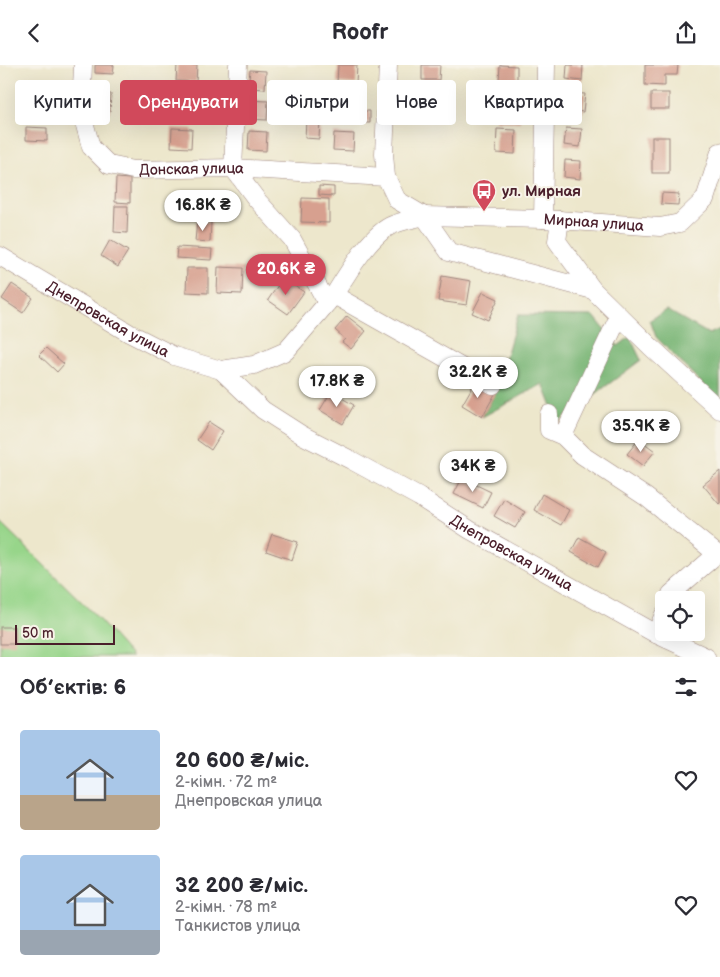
<!DOCTYPE html>
<html lang="uk">
<meta charset="utf-8">
<style>
:root{--surface:#fff;--page:#f7f7f7;--text:#2b2b33;--muted:#7c7c81;--accent:#d1495b}
body{margin:0;font-family:"Balsamiq Sans",sans-serif;background:var(--page);color:var(--text);height:100vh;display:flex;flex-direction:column;font-size:19px;white-space:nowrap}
*{box-sizing:border-box;margin:0}
p{font-size:16px;color:var(--muted)}
.icon{flex:none;width:28px;height:28px;fill:none;stroke:currentColor;stroke-width:2;stroke-linecap:round;stroke-linejoin:round}
.map{position:relative;height:592px;overflow:hidden}
.sheet{display:flex;flex-direction:column;background:var(--surface);flex:1}
.sheet>*{flex:none}
.top-card{position:absolute;left:15px;top:15px;width:690px;height:45px;display:flex;gap:10px}
.fabs{position:absolute;left:655px;top:526px;display:grid;gap:10px}
.fabs a{display:grid;place-items:center;width:50px;height:50px;border-radius:5px;background:var(--surface);box-shadow:0 5px 20px #0002;font-size:25px}
.scale{position:absolute;left:15px;bottom:12px;width:100px;box-sizing:border-box;padding-left:5px;border:2px solid #4a1f2b;border-top:0;font-size:14px;line-height:18px;white-space:nowrap;color:#4a1f2b;-webkit-text-stroke:4px #f7f3e8;paint-order:stroke}
.price{position:absolute;translate:-50% -42px;padding:0 11px;border-radius:18px;background:#fff;color:#222;font-size:16px;line-height:32px;filter:drop-shadow(0 1px 2px #0008)}
.price::after{content:'';position:absolute;left:50%;top:30px;width:15px;height:11px;margin-left:-8px;background:inherit;clip-path:polygon(0 0,100% 0,50% 100%)}
.price.selected{background:var(--accent);color:#fff}
ul{padding:0;list-style:none}
li{display:flex;align-items:center;gap:15px;height:125px;padding:0 20px}
li span{display:grid;place-items:center;flex:none;width:140px;height:100px;border-radius:5px;color:#555}
li>.icon{margin-inline-start:auto}
span .icon{width:60px;height:60px;fill:#fffc;stroke-width:1}
li b{font-size:21px}
h2{display:flex;justify-content:space-between;align-items:center;height:60px;padding:0 20px;font-size:21px}
.tag{padding:0 18px;border-radius:5px;background:var(--surface);box-shadow:0 5px 20px #0002;font-size:18px;line-height:45px}
.tag.selected{background:var(--accent);color:#fff}
header{display:flex;justify-content:space-between;align-items:center;height:65px;padding:0 20px;background:var(--surface);font-size:22px;font-weight:600}
.map>svg:first-child{display:block}
</style>
<header><svg class="icon" aria-label="back" viewBox="0 0 24 24"><path d="M15 5l-7 7 7 7"/></svg>Roofr<svg class="icon" aria-label="share" viewBox="0 0 24 24"><path d="M12 15V3M7 8l5-5 5 5M5 13v7h14v-7"/></svg></header>
<div class="map">
<svg width="720" height="592" viewBox="0 0 720 592">
<rect width="100%" height="100%" fill="#f7f3e8"/>
<filter id="ink" filterUnits="userSpaceOnUse"><feTurbulence type="fractalNoise" baseFrequency=".02" numOctaves="2"/><feDisplacementMap in="SourceGraphic" scale="10" xChannelSelector="R" yChannelSelector="G"/><feConvolveMatrix kernelMatrix="1 2 1 2 8 2 1 2 1" color-interpolation-filters="sRGB"/></filter>
<filter id="wash" filterUnits="userSpaceOnUse"><feTurbulence type="fractalNoise" baseFrequency=".0096" numOctaves="4" result="noise"/><feDisplacementMap in="SourceGraphic" scale="20" xChannelSelector="R" yChannelSelector="G"/><feGaussianBlur stdDeviation="1.12" result="paint"/><feColorMatrix in="noise" values="0 0 0 0 0 0 0 0 0 0 0 0 0 0 0 0 0 1.4 0 .05"/><feComposite in="paint" operator="in"/></filter>
<g filter="url(#wash)">
<rect width="100%" height="100%" fill="#ede7cc"/>
<!-- green -->
<polygon fill="#97d58a" stroke="#707a5a" points="0,457 93,548 132,592 0,592"/>
<!-- forest -->
<g fill="#79b676" stroke="#626a50">
<polygon points="667,245 709,269 720,264 720,337 656,272 650,255"/>
<polygon points="518,250 594,251 618,281 630,272 641,295 558,357 543,319 482,352 495,329"/>
</g>
<g id="blocks">
<!-- building -->
<g fill="#d7a08f">
<polygon points="95,0 114,0 113,9 95,8"/>
<polygon points="177,0 197,0 196,17 176,16"/>
<polygon points="338,0 357,0 356,19 337,18"/>
<polygon points="422,0 440,0 439,15 422,15"/>
<polygon points="500,0 517,1 517,16 499,15"/>
<polygon points="567,0 583,0 582,16 566,14"/>
<polygon points="645,0 678,0 677,10 665,10 665,21 645,20"/>
<polygon points="250,5 266,6 265,24 248,23"/>
<polygon points="156,21 167,21 165,52 155,51"/>
<polygon points="418,21 437,22 436,43 417,42"/>
<polygon points="481,21 482,32 469,33 468,22"/>
<polygon points="339,23 363,24 362,46 370,46 370,58 338,57"/>
<polygon points="94,28 111,29 110,47 92,46"/>
<polygon points="176,28 196,29 195,48 175,47"/>
<polygon points="569,28 585,29 583,47 567,45"/>
<rect x="651" y="28" width="18" height="16"/>
<polygon points="31,34 48,36 46,49 30,47"/>
<polygon points="247,35 268,36 267,55 246,54"/>
<polygon points="497,37 521,38 520,57 496,56"/>
<polygon points="306,55 320,55 319,74 305,73"/>
<polygon points="26,62 47,63 47,76 26,75"/>
<polygon points="172,63 192,64 191,83 171,82"/>
<polygon points="566,63 582,64 580,82 564,80"/>
<polygon points="497,64 516,65 515,89 496,88"/>
<polygon points="249,66 267,67 266,86 248,85"/>
<polygon points="334,68 354,69 353,86 333,85"/>
<rect x="652" y="72" width="17" height="36"/>
<polygon points="565,95 581,96 580,114 564,112"/>
<polygon points="116,113 130,114 130,138 115,137"/>
<polygon points="319,121 334,122 334,131 319,130"/>
<polygon points="180,127 203,129 202,150 179,150"/>
<polygon points="662,128 679,129 678,140 661,139"/>
<polygon points="302,133 329,134 329,158 301,157"/>
<polygon points="115,141 128,141 127,168 114,167"/>
<polygon points="197,156 211,157 210,177 195,176"/>
<polygon points="110,175 128,186 118,202 101,191"/>
<polygon points="177,182 212,184 211,195 176,193"/>
<polygon points="218,202 243,203 242,229 217,228"/>
<polygon points="187,203 208,203 208,228 186,227"/>
<polygon points="442,211 471,216 467,240 438,236"/>
<polygon points="283,213 304,227 288,249 268,235"/>
<polygon points="12,219 33,233 23,248 2,234"/>
<polygon points="483,227 498,234 488,255 472,248"/>
<polygon points="347,251 366,266 351,284 342,277 345,274 335,265"/>
<polygon points="46,283 64,299 57,307 39,290"/>
<polygon points="475,317 495,329 482,352 462,340"/>
<polygon points="331,327 354,340 343,359 320,345"/>
<polygon points="209,357 223,366 211,385 197,375"/>
<polygon points="639,374 655,386 643,401 627,389"/>
<polygon points="720,406 720,438 719,439 703,420"/>
<polygon points="462,413 491,427 483,443 454,429"/>
<polygon points="542,429 569,445 561,460 534,445"/>
<polygon points="504,434 525,447 515,463 494,451"/>
<polygon points="272,469 298,477 292,495 266,486"/>
<polygon points="579,472 606,487 598,502 571,487"/>
<rect x="0" y="562" width="15" height="17"/>
</g>
</g>
</g>
<g filter="url(#ink)">
<use href="#blocks" fill-opacity="0" stroke="#9c837c" stroke-width="1"/>
<g fill="none" stroke-linecap="round" stroke-linejoin="round">
<!-- minor casing -->
<g stroke="#9c837c" stroke-width="19">
<g id="minor">
<path id="s1" d="M83,0l-2,46 10,36 18,18 24,5 100,-2 153,9"/>
<polyline points="238,0 233,103 257,135 292,174 327,238"/>
<path d="M388,0l-4,89 2,23 11,23 27,16c-11,3 -24,5 -34,10 -21,11 -43,48 -56,69l159,90"/>
<path id="s2" d="M424,151l119,3 117,8 20,-4 25,-24 15,-47"/>
<polyline points="424,151 449,187 593,225"/>
<polyline points="543,154 546,0"/>
<polyline points="560,155 557,176 593,225 651,282 720,345"/>
<path id="s3" d="M0,191l129,77 45,23 47,14 33,-5 32,-14 48,-56"/>
<path id="s4" d="M221,305l42,40 39,25 49,25 68,37 51,33 186,104 50,23"/>
<polyline points="549,349 549,365 563,371 582,390 646,432 717,489 671,529 669,535"/>
<polyline points="563,371 619,251"/>
<polyline points="656,569 664,549"/>
</g>
</g>
<!-- minor -->
<use href="#minor" stroke="#fff" stroke-width="18"/>
</g>
</g>
<!-- icons -->
<defs>
<g id="bus-pin" transform="scale(1.25)"><path d="M0 17L-7.5 6A9.5 9.5 0 1 1 7.5 6Z" fill="#d1495b" stroke="#f7f3e8"/><path d="M-5-6H5V4H4V6H2V4H-2V6H-4V4H-5ZM-3.5-4V0h7V-4ZM-3.5 1.2v1.5H-2V1.2ZM2 1.2v1.5H3.5V1.2Z" fill="#fff"/></g>
</defs>
<g fill-rule="evenodd">
<use href="#bus-pin" x="484" y="126"/>
</g>
<g text-anchor="middle" dominant-baseline="central" stroke-width="4" stroke-linejoin="round" paint-order="stroke">
<!-- street labels -->
<g font-size="15" fill="#4a1f2b" stroke="#f7f3e8">
<text stroke="none"><textPath href="#s1" startOffset="192">Донская улица</textPath></text>
<text stroke="none"><textPath href="#s2" startOffset="170">Мирная улица</textPath></text>
<text stroke="none"><textPath href="#s3" startOffset="125">Днепровская улица</textPath></text>
<text stroke="none"><textPath href="#s4" startOffset="345">Днепровская улица</textPath></text>
</g>
<!-- poi labels -->
<g font-size="15" font-weight="bold" fill="#4a1f2b" stroke="#f7f3e8" text-anchor="start">
<text x="502" y="126">ул. Мирная</text>
</g>
</g>
</svg>
<div class="fabs">
<a><svg class="icon" aria-label="locate" viewBox="0 0 24 24"><circle cx="12" cy="12" r="6"/><path d="M12 2v4M12 18v4M2 12h4M18 12h4"/></svg></a>
</div>
<div class="scale">50 m</div>
<b class="price" style="left:203px;top:167px">16.8K ₴</b>
<b class="price selected" style="left:286px;top:231px">20.6K ₴</b>
<b class="price" style="left:478px;top:334px">32.2K ₴</b>
<b class="price" style="left:337px;top:343px">17.8K ₴</b>
<b class="price" style="left:641px;top:388px">35.9K ₴</b>
<b class="price" style="left:473px;top:428px">34K ₴</b>
<div class="top-card">
<a class="tag">Купити</a>
<a class="tag selected">Орендувати</a>
<a class="tag">Фільтри</a>
<a class="tag">Нове</a>
<a class="tag">Квартира</a>
</div>
</div>
<section class="sheet">
<h2>Об’єктів: 6<svg class="icon" aria-label="filters" viewBox="0 0 24 24"><path d="M4 7h16M4 17h16"/><circle cx="9" cy="7" r="2"/><circle cx="15" cy="17" r="2"/></svg></h2>
<ul>
<li><span style="background:linear-gradient(#a9c7e8 65%,#b9a48a 0)"><svg class="icon" aria-label="home" viewBox="0 0 24 24"><path d="M3 11l9-7 9 7M6 9v11h12V9"/></svg></span><div><b>20 600 ₴/міс.</b><p>2-кімн. · 72 m²</p><p>Днепровская улица</p></div><svg class="icon" aria-label="heart" viewBox="0 0 24 24"><path d="M12 20l-8-8c-3-5 5-10 8-4 3-6 11-1 8 4z"/></svg></li>
<li><span style="background:linear-gradient(#a9c7e8 75%,#9aa5b1 0)"><svg class="icon" aria-label="home" viewBox="0 0 24 24"><path d="M3 11l9-7 9 7M6 9v11h12V9"/></svg></span><div><b>32 200 ₴/міс.</b><p>2-кімн. · 78 m²</p><p>Танкистов улица</p></div><svg class="icon" aria-label="heart" viewBox="0 0 24 24"><path d="M12 20l-8-8c-3-5 5-10 8-4 3-6 11-1 8 4z"/></svg></li>
</ul>
</section>
